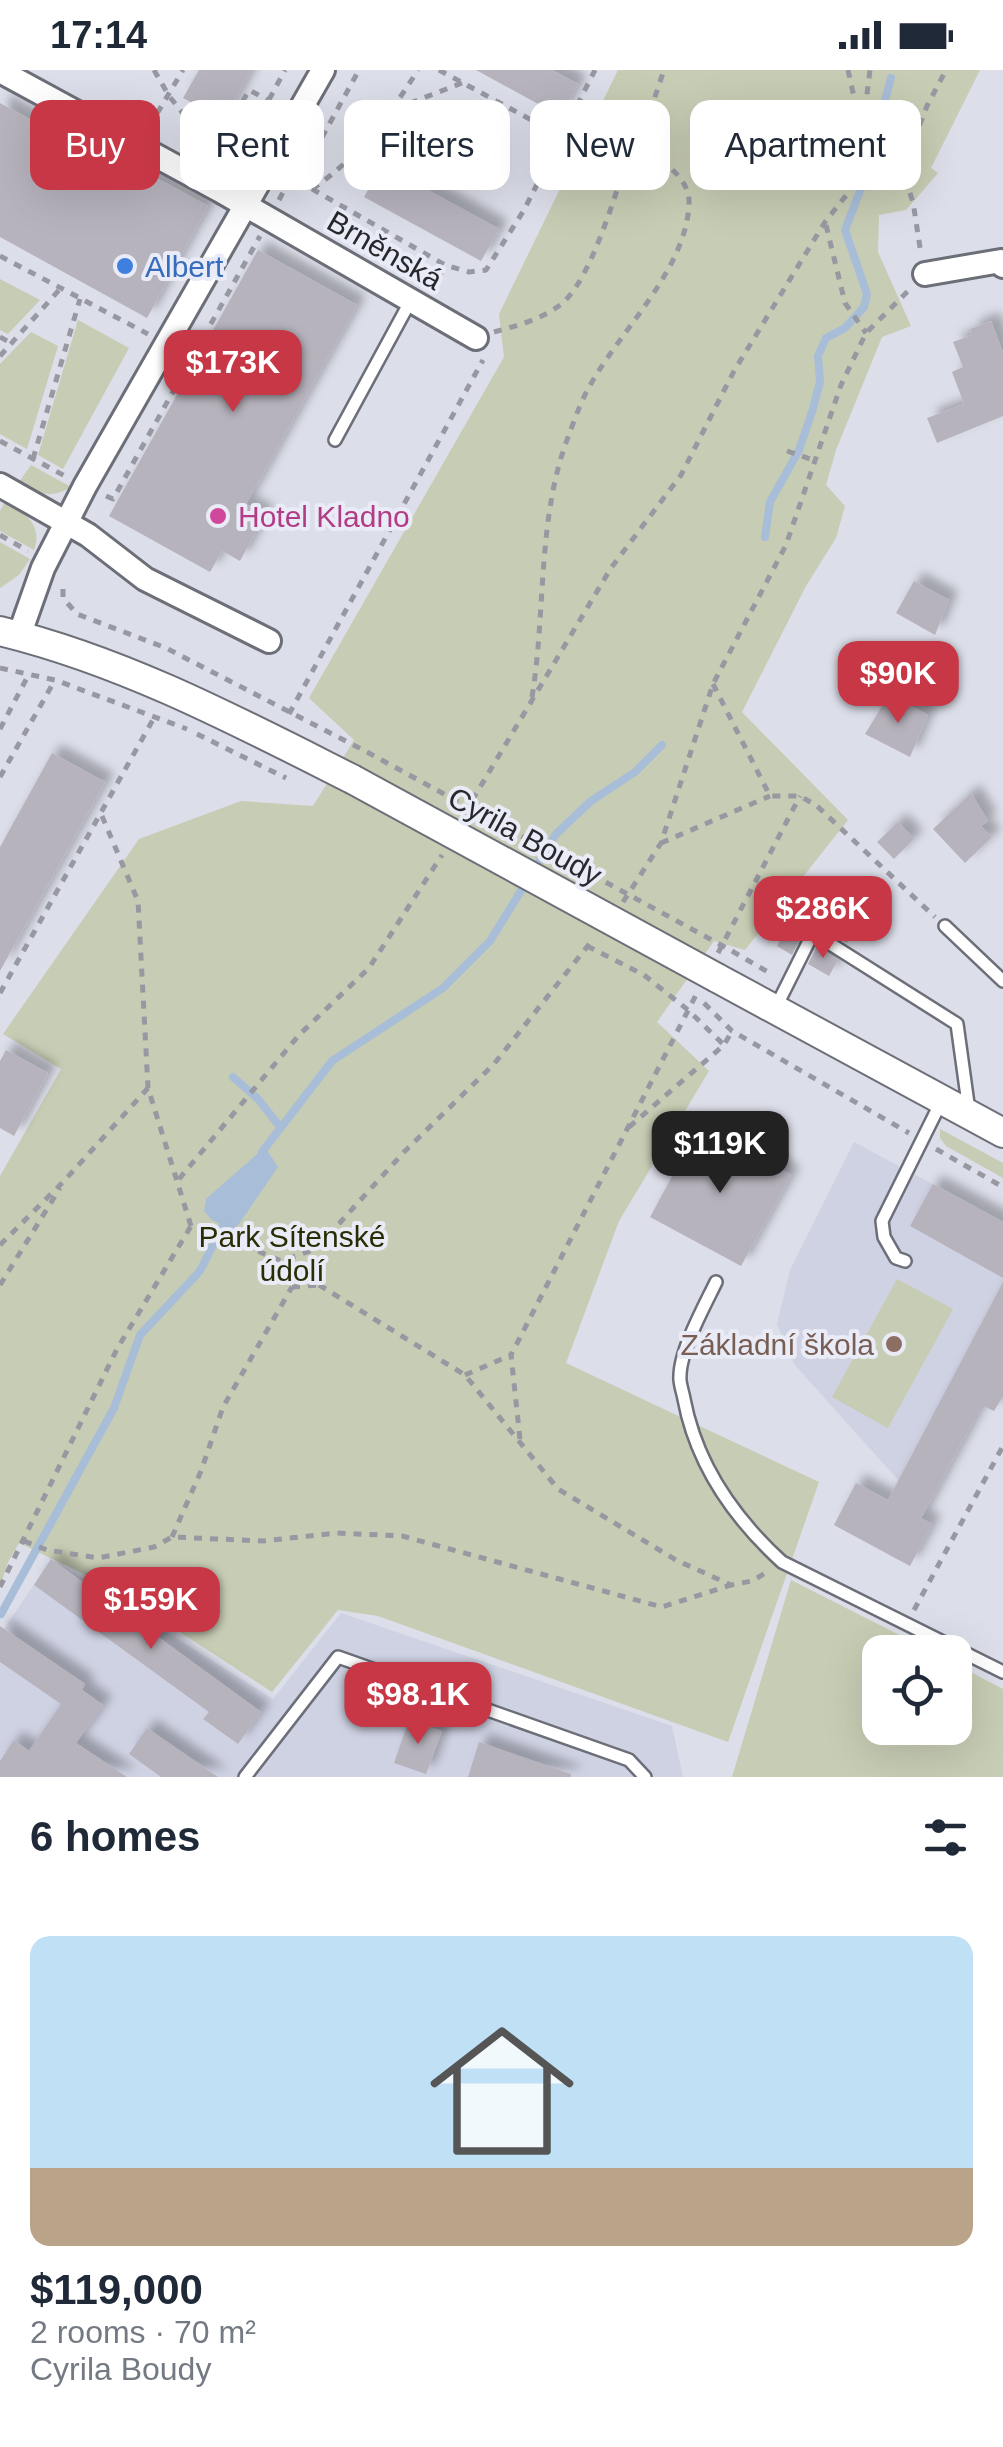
<!DOCTYPE html>
<meta charset="utf-8">
<style>
:root{--surface:#fff;--page:#f6f6f7;--text:#1f2937;--muted:#747a83;--line:#e0e1e3;--accent:#c73745}
body{margin:0;font-family:Helvetica,sans-serif;background:var(--page);color:var(--text);height:100vh;display:flex;flex-direction:column;font-size:38px;white-space:nowrap}
*{box-sizing:border-box;margin:0}
p{font-size:32px;color:var(--muted)}
.icon{flex:none;width:55px;height:55px;fill:none;stroke:currentColor;stroke-width:2;stroke-linecap:round;stroke-linejoin:round}
.map{position:relative;height:1707px;overflow:hidden}
.panel{display:flex;flex-direction:column;background:var(--surface);flex:1}
.panel>*{flex:none}
.hud{position:absolute;left:30px;top:30px;width:945px;height:90px;display:flex;gap:20px}
.controls{position:absolute;left:862px;top:1565px;display:grid;gap:20px}
.controls a{display:grid;place-items:center;width:110px;height:110px;border-radius:20px;background:var(--surface);box-shadow:0 10px 40px #0002;font-size:50px}
.price{position:absolute;translate:-50% -85px;padding:0 22px;border-radius:20px;background:var(--accent);color:#fff;font-size:32px;line-height:65px;filter:drop-shadow(0 2px 5px #0008)}
.price::after{content:'';position:absolute;left:50%;top:60px;width:30px;height:22px;margin-left:-15px;background:inherit;clip-path:polygon(0 0,100% 0,50% 100%)}
.price.on{background:#222;color:#fff}
ul{padding:0;list-style:none}
li{display:grid;align-content:center;gap:20px;height:530px;padding:0 30px}
li+li{border-top:2px solid var(--line)}
li span{display:grid;place-items:center;height:310px;border-radius:20px;color:#555}
li>.icon{margin-inline-start:auto}
span .icon{width:180px;height:180px;fill:#fffc;stroke-width:1}
li b{font-size:42px}
h2{display:flex;justify-content:space-between;align-items:center;height:120px;padding:0 30px;font-size:42px}
.pill{padding:0 35px;border-radius:20px;background:var(--surface);box-shadow:0 10px 40px #0002;font-size:35px;line-height:90px}
.pill.on{background:var(--accent);color:#fff}
.status{display:flex;justify-content:space-between;align-items:center;height:70px;padding:0 50px;background:var(--surface);direction:ltr}
.status svg{height:28px;fill:currentColor}
.map>svg:first-child{display:block}
</style>
<div class="status"><b>17:14</b><svg viewBox="0 0 49 12"><path d="M0 12V9h3v3zM5 12V6h3v6zM10 12V3h3v9zM15 12V0h3v12zM26 1h20v11H26zM47 4h2v5h-2z"/></svg></div>
<div class="map">
<svg width="1003" height="1707" viewBox="0 0 1003 1707">
<defs>
<filter id="shadow"><feDropShadow dx="9" dy="-9" stdDeviation="5" flood-color="#0004"/></filter>
</defs>
<rect width="100%" height="100%" fill="#dcdee9"/>
<!-- built -->
<g fill="#cfd2e3">
<polygon points="854,1072 1003,1152 1003,1326 994,1341 982,1336 929,1428 920,1447 932,1454 910,1496 834,1455 856,1413 890,1431 899,1411 794,1294 777,1254 790,1200"/>
<polygon points="51,1489 273,1629 341,1543 672,1656 683,1707 0,1707 0,1565"/>
</g>
<!-- green -->
<g fill="#c7ccb4">
<polygon points="618,0 980,0 931,98 938,103 906,140 879,145 878,182 911,256 882,267 836,380 826,415 845,436 836,468 806,516 742,642 848,750 745,880 714,871 657,952 709,1001 619,1151 566,1293 819,1412 728,1672 378,1546 338,1540 272,1622 109,1516 19,1473 8,1492 0,1517 0,1106 61,999 3,964 139,769 241,731 313,736 354,670 309,628 504,287 499,244"/>
<polygon points="0,209 40,230 8,264 0,260"/>
<polygon points="78,250 129,278 63,399 38,385"/>
<polygon points="31,262 58,276 27,379 0,364 0,294"/>
<path d="M31,395l40,22c-18,12 -34,7 -52,-5z"/>
<path d="M5,432c20,11 38,22 29,48l-34,-19v-20z"/>
<polygon points="0,472 30,489 19,505 0,518"/>
<polygon points="940,1059 1003,1093 1003,1108 946,1076 940,1068"/>
<polygon points="897,1209 953,1239 888,1358 832,1327"/>
<polygon points="791,1510 933,1582 880,1582 880,1658 955,1658 955,1594 1003,1619 1003,1707 732,1707"/>
</g>
<!-- water -->
<polygon fill="#a8bdd8" points="265,1077 278,1097 239,1154 232,1160 212,1150 204,1141 206,1129"/>
<g fill="none" stroke-linecap="round" stroke-linejoin="round">
<!-- stream -->
<g stroke="#a8bdd8" stroke-width="8">
<polyline points="765,467 770,432 799,380 812,342 820,312 818,286 826,268 845,258 864,237 867,224 845,160 863,113 891,8"/>
<polyline points="233,1007 258,1029 280,1057"/>
<polyline points="262,1082 332,991 443,918 490,871 556,764 591,731 635,702 662,675"/>
<polyline points="1,1544 114,1338 140,1265 200,1201 227,1147"/>
</g>
</g>
<!-- building -->
<g fill="#b7b3bd" filter="url(#shadow)">
<polygon points="199,0 251,0 224,50 183,28"/>
<polygon points="476,0 552,0 578,14 560,46"/>
<polygon points="0,33 144,111 149,104 208,136 147,248 0,167"/>
<polygon points="382,95 499,159 481,191 364,127"/>
<polygon points="258,180 357,235 246,434 265,444 240,491 222,481 210,502 109,446"/>
<polygon points="991,251 1003,283 1003,346 937,373 927,348 964,334 952,302 963,297 953,272 972,265 970,259"/>
<polygon points="914,511 949,530 935,565 896,543"/>
<polygon points="889,625 928,645 910,687 865,664"/>
<polygon points="52,683 105,712 0,901 0,777"/>
<polygon points="971,723 988,751 981,756 992,767 965,793 933,759"/>
<polygon points="898,752 914,769 894,789 877,772"/>
<polygon points="801,832 827,847 830,841 857,856 847,873 812,854 805,859 792,885 777,876"/>
<polygon points="817,876 838,890 829,906 808,894"/>
<polygon points="6,980 48,1003 14,1066 0,1058 0,991"/>
<polygon points="700,1055 791,1105 741,1196 650,1147"/>
<polygon points="933,1114 1003,1152 1003,1208 910,1156"/>
<polygon points="1003,1212 1003,1326 994,1341 982,1335 921,1448 932,1454 910,1496 834,1455 856,1413 888,1430"/>
<polygon points="51,1489 261,1642 238,1674 203,1649 209,1642 34,1515"/>
<polygon points="0,1556 85,1614 82,1620 103,1635 76,1673 127,1707 0,1707 0,1691 14,1670 29,1681 61,1634 0,1592"/>
<polygon points="409,1650 442,1661 426,1704 394,1693"/>
<polygon points="147,1658 218,1707 161,1707 129,1684"/>
<polygon points="479,1672 571,1704 571,1707 468,1707"/>
</g>
<g fill="none" stroke-linecap="round" stroke-linejoin="round">
<!-- service casing -->
<g stroke="#6c6e78" stroke-width="16">
<g id="service">
<polyline points="335,370 411,230"/>
<polyline points="945,856 1003,911"/>
<polyline points="776,937 813,863 957,954 969,1041"/>
<polyline points="905,1191 896,1188 884,1167 882,1151 942,1030"/>
<path d="M716,1212c-11,23 -36,68 -36,94 -1,7 3,16 4,23 12,64 50,119 98,163l221,110"/>
<polyline points="245,1707 338,1587 629,1690 645,1707"/>
</g>
</g>
<!-- minor casing -->
<g stroke="#6c6e78" stroke-width="28">
<g id="minor">
<polyline points="0,1 219,120 476,268"/>
<polyline points="925,204 1001,191 1003,196"/>
<polyline points="0,415 88,465 145,509 269,571"/>
<polyline points="19,566 43,498 85,416 323,0"/>
</g>
</g>
<!-- tertiary casing -->
<g stroke="#6c6e78" stroke-width="32">
<g id="tertiary">
<path d="M0,561c124,30 239,91 352,148"/>
<polyline points="717,908 1003,1063"/>
</g>
</g>
<!-- path -->
<g stroke="#9798a1" stroke-width="5" stroke-dasharray="8 8" stroke-linecap="butt">
<polyline points="154,0 169,26 214,82 249,20 268,30"/>
<polyline points="439,0 563,67"/>
<polyline points="848,0 862,63 879,85 902,100 913,132 921,184"/>
<polyline points="395,39 462,13"/>
<polyline points="149,57 183,0"/>
<polyline points="183,76 199,45"/>
<polyline points="231,100 285,0"/>
<polyline points="902,100 927,36 946,0"/>
<polyline points="298,111 445,195 469,202 486,200 524,140 595,0"/>
<path d="M312,119c45,-30 77,-73 106,-119"/>
<polyline points="279,130 289,111 298,111 359,0"/>
<polyline points="826,155 845,233 866,263"/>
<polyline points="0,186 148,264"/>
<polyline points="374,187 388,163"/>
<polyline points="433,219 445,195"/>
<path d="M494,262c22,-6 48,-13 66,-27 32,-24 57,-118 71,-157l8,-4 25,-74"/>
<polyline points="0,267 11,273"/>
<polyline points="0,286 60,219"/>
<polyline points="0,371 65,406"/>
<polyline points="787,381 816,391"/>
<polyline points="33,389 80,229"/>
<polyline points="106,426 113,429 260,166"/>
<polyline points="0,465 28,481"/>
<polyline points="63,519 63,528 77,544 166,578 367,682"/>
<polyline points="0,598 55,610 187,659"/>
<polyline points="713,614 770,726 800,726 817,736 935,847"/>
<path d="M532,627c14,-84 5,-176 35,-257 6,-16 12,-34 20,-49 30,-58 98,-118 102,-186 2,-29 -30,-45 -50,-61"/>
<polyline points="289,644 483,290"/>
<polyline points="0,659 29,604"/>
<polyline points="197,664 286,708"/>
<polyline points="0,707 55,610"/>
<polyline points="464,744 611,498 681,405 734,301 825,152 848,123 862,63 870,0"/>
<polyline points="102,746 138,831 148,1018 191,1156 211,1161 281,1191 316,1179 404,1082 494,994 594,868"/>
<polyline points="661,773 770,726"/>
<polyline points="623,832 661,773 713,614 786,475 841,315 866,263 910,219"/>
<polyline points="587,876 644,905 688,940 724,975"/>
<polyline points="732,881 773,905"/>
<polyline points="718,883 800,726"/>
<polyline points="0,923 155,646"/>
<polyline points="704,933 732,961 909,1063"/>
<polyline points="629,1057 724,975 732,961"/>
<polyline points="936,1079 1003,1117"/>
<polyline points="179,1109 299,965 369,898 442,785"/>
<polyline points="0,1175 64,1111 148,1018"/>
<polyline points="281,1192 292,1217"/>
<polyline points="0,1215 60,1118"/>
<polyline points="319,1215 465,1305 558,1419 676,1490 731,1515 752,1511 767,1502"/>
<polyline points="292,1217 319,1215 316,1181"/>
<polyline points="465,1305 511,1285"/>
<polyline points="520,1369 511,1285 697,923"/>
<polyline points="172,1467 201,1401 223,1337 292,1217"/>
<polyline points="24,1471 47,1480 98,1488 154,1477 172,1467 263,1471 337,1463 402,1466 662,1537 731,1515"/>
<polyline points="0,1517 117,1279 191,1156"/>
<polyline points="914,1540 1003,1376"/>
</g>
<!-- service -->
<use href="#service" stroke="#fff" stroke-width="11"/>
<!-- minor -->
<use href="#minor" stroke="#fff" stroke-width="22"/>
<!-- tertiary -->
<use href="#tertiary" stroke="#fff" stroke-width="28"/>
<!-- tertiary-bridge casing -->
<g stroke="#6c6e78" stroke-width="32" stroke-linecap="butt">
<polyline id="tertiary-bridge" points="352,709 717,908"/>
</g>
<!-- path-bridge -->
<polyline stroke="#9798a1" stroke-width="5" stroke-dasharray="8 8" stroke-linecap="butt" points="367,682 732,881"/>
<!-- tertiary-bridge -->
<use href="#tertiary-bridge" stroke="#fff" stroke-width="28"/>
</g>
<!-- markers -->
<circle fill="#3f7fe0" stroke="#e9ebf6" stroke-width="4" cx="125" cy="196" r="10"/>
<circle fill="#d1479c" stroke="#e9ebf6" stroke-width="4" cx="218" cy="446" r="10"/>
<circle fill="#8d6e63" stroke="#e9ebf6" stroke-width="4" cx="894" cy="1274" r="10"/>
<g text-anchor="middle" dominant-baseline="central" stroke-width="8" stroke-linejoin="round" paint-order="stroke">
<!-- street labels -->
<g font-size="30" fill="#27282c" stroke="#e9ebf6">
<text transform="translate(385 180) rotate(30)">Brněnská</text>
<text transform="translate(525 766) rotate(29)">Cyrila Boudy</text>
</g>
<!-- shop labels -->
<g font-size="30" fill="#366cbe" stroke="#e9ebf6" text-anchor="start">
<text x="145" y="196">Albert</text>
</g>
<!-- hotel labels -->
<g font-size="30" fill="#b23c85" stroke="#e9ebf6" text-anchor="start">
<text x="238" y="446">Hotel Kladno</text>
</g>
<!-- park labels -->
<g font-size="30" fill="#292d04" stroke="#e9ebf6">
<text x="292" y="1166">Park Sítenské<tspan x="292" dy="34">údolí</tspan></text>
</g>
<!-- education labels -->
<g font-size="30" fill="#785e54" stroke="#e9ebf6" text-anchor="end">
<text x="874" y="1274">Základní škola</text>
</g>
</g>
</svg>
<div class="controls">
<a><svg class="icon" aria-label="locate" viewBox="0 0 24 24"><circle cx="12" cy="12" r="6"/><path d="M12 2v4M12 18v4M2 12h4M18 12h4"/></svg></a>
</div>
<b class="price" style="left:233px;top:345px">$173K</b>
<b class="price" style="left:898px;top:656px">$90K</b>
<b class="price" style="left:823px;top:891px">$286K</b>
<b class="price on" style="left:720px;top:1126px">$119K</b>
<b class="price" style="left:151px;top:1582px">$159K</b>
<b class="price" style="left:418px;top:1677px">$98.1K</b>
<div class="hud">
<a class="pill on">Buy</a>
<a class="pill">Rent</a>
<a class="pill">Filters</a>
<a class="pill">New</a>
<a class="pill">Apartment</a>
</div>
</div>
<section class="panel">
<h2>6 homes<svg class="icon" aria-label="filters" viewBox="0 0 24 24"><path d="M4 7h16M4 17h16"/><circle cx="9" cy="7" r="2"/><circle cx="15" cy="17" r="2"/></svg></h2>
<ul>
<li><span style="background:linear-gradient(#bfe0f5 75%,#b9a48a 0)"><svg class="icon" aria-label="home" viewBox="0 0 24 24"><path d="M3 11l9-7 9 7M6 9v11h12V9"/></svg></span><div><b>$119,000</b><p>2 rooms · 70 m²</p><p>Cyrila Boudy</p></div></li>
</ul>
</section>
